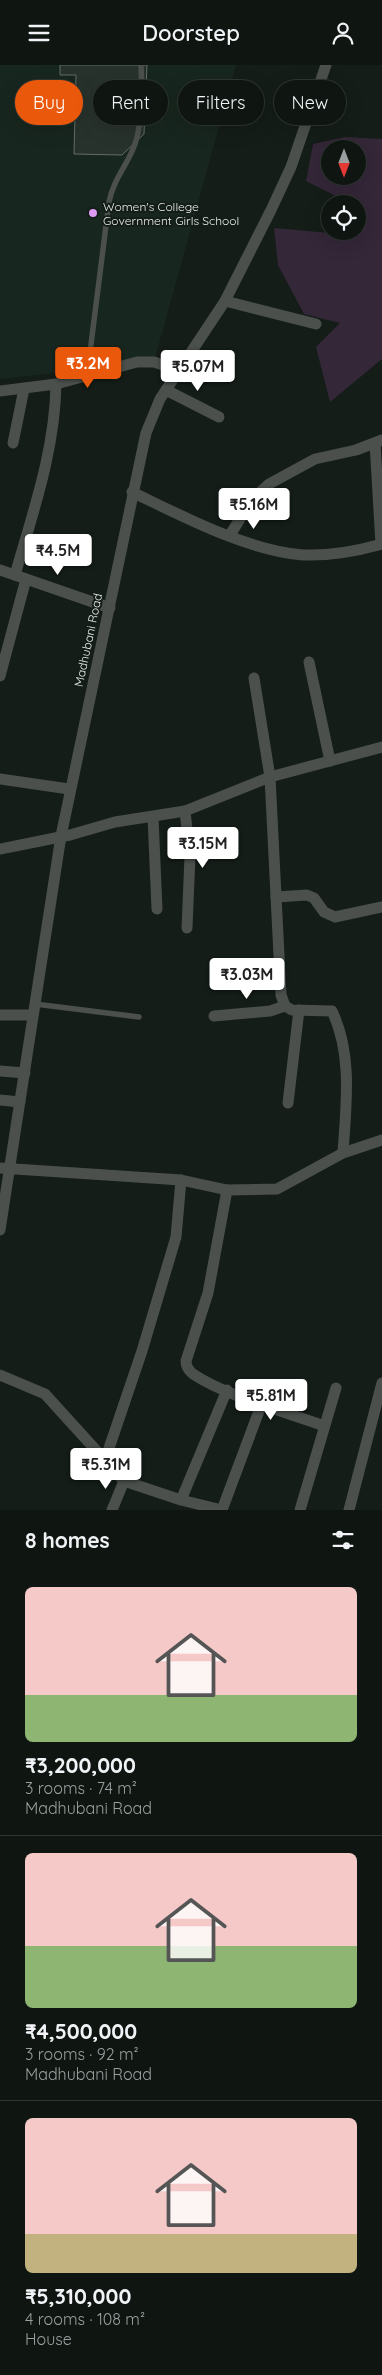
<!DOCTYPE html>
<meta charset="utf-8">
<style>
:root{--surface:#0f1612;--page:#181f1b;--text:#f1f3f6;--muted:#9b9f9f;--line:#2f3532;--accent:#ea580c}
body{margin:0;font-family:Quicksand,sans-serif;background:var(--page);color:var(--text);height:100vh;display:flex;flex-direction:column;font-size:19px;white-space:nowrap}
*{box-sizing:border-box;margin:0}
p{font-size:16px;color:var(--muted)}
.icon{flex:none;width:28px;height:28px;fill:none;stroke:currentColor;stroke-width:2;stroke-linecap:round;stroke-linejoin:round}
.map{position:relative;height:1445px;overflow:hidden}
.details{display:flex;flex-direction:column;background:var(--surface);flex:1}
.details>*{flex:none}
.guide{position:absolute;left:15px;top:15px;width:352px;height:45px;display:flex;gap:10px}
.needle{width:32px;rotate:180deg}
.controls{position:absolute;left:321px;top:75px;display:grid;gap:10px}
.controls a{display:grid;place-items:center;width:45px;height:45px;border-radius:50%;background:var(--surface);box-shadow:0 5px 20px #0002,0 0 0 1px var(--line);font-size:25px}
.price{position:absolute;translate:-50% -42px;padding:0 11px;border-radius:5px;background:#fff;color:#222;font-size:16px;line-height:32px;filter:drop-shadow(0 1px 2px #0008)}
.price::after{content:'';position:absolute;left:50%;top:30px;width:15px;height:11px;margin-left:-8px;background:inherit;clip-path:polygon(0 0,100% 0,50% 100%)}
.price.current{background:var(--accent);color:#fff}
ul{padding:0;list-style:none}
li{display:grid;align-content:center;gap:10px;height:265px;padding:0 25px}
li+li{border-top:1px solid var(--line)}
li span{display:grid;place-items:center;height:155px;border-radius:8px;color:#555}
li>.icon{margin-inline-start:auto}
span .icon{width:90px;height:90px;fill:#fffc;stroke-width:1}
li b{font-size:21px}
h2{display:flex;justify-content:space-between;align-items:center;height:60px;padding:0 25px;font-size:21px}
.pill{padding:0 18px;border-radius:22px;background:var(--surface);box-shadow:0 5px 20px #0002,0 0 0 1px var(--line);font-size:18px;line-height:45px}
.pill.current{background:var(--accent);color:#fff}
header{display:flex;justify-content:space-between;align-items:center;height:65px;padding:0 25px;background:var(--surface);font-size:22px;font-weight:600}
.map>svg:first-child{display:block}
</style>
<header><svg class="icon" aria-label="menu" viewBox="0 0 24 24"><path d="M4 6h16M4 12h16M4 18h16"/></svg>Doorstep<svg class="icon" aria-label="person" viewBox="0 0 24 24"><circle cx="12" cy="8" r="4"/><path d="M4 21q1-7 8-7t8 7"/></svg></header>
<div class="map">
<svg width="382" height="1445" viewBox="0 0 382 1445">
<rect width="100%" height="100%" fill="#141d18"/>
<!-- built -->
<polygon fill="#17261e" points="0,0 236,0 154,297 0,314"/>
<!-- green -->
<path fill="#342738" fill-rule="evenodd" d="M345,72l37,2v220l-52,43 -14,-55 24,-24 -36,-9 -26,-49 -4,-37 67,6 3,-3h14v-27h-12l-4,-5 -36,-18 7,-37zM330,84h28v27h-28z"/>
<!-- building -->
<polygon fill="#28322c" stroke="#636d67" points="60,0 147,0 144,69 122,90 74,89 76,10 60,10"/>
<g fill="none" stroke-linecap="round" stroke-linejoin="round">
<!-- lane -->
<g stroke="#4b504d" stroke-width="5.5">
<path d="M87,311l22,-174c4,-21 16,-34 24,-53 10,-21 9,-60 8,-84"/>
<polyline points="35,939 139,952"/>
</g>
<!-- street -->
<g stroke="#4b504d" stroke-width="11">
<polyline points="225,236 316,259"/>
<polyline points="166,325 219,352"/>
<polyline points="0,326 56,319 137,297 154,297 178,305"/>
<polyline points="13,378 24,324"/>
<polyline points="375,378 381,479"/>
<path d="M132,427c50,24 116,59 171,63 27,1 54,-4 79,-11"/>
<polyline points="230,470 251,436 269,419 315,394 356,385 382,375"/>
<polyline points="0,505 110,543"/>
<path d="M15,510c18,-63 40,-125 41,-191"/>
<polyline points="309,597 330,696"/>
<polyline points="0,611 26,514"/>
<path d="M254,613l16,99 11,218 4,11 7,4 40,1c21,44 14,94 11,142"/>
<polyline points="0,714 69,724"/>
<polyline points="185,746 190,791 187,863"/>
<polyline points="153,752 157,844"/>
<polyline points="0,784 70,770 115,757 185,746 270,712 382,682"/>
<polyline points="276,832 307,830 314,833 324,847 335,852 382,842"/>
<polyline points="0,950 33,950"/>
<polyline points="214,951 270,946 285,941"/>
<polyline points="0,1006 25,1008"/>
<polyline points="0,1035 20,1037"/>
<polyline points="288,1038 299,945"/>
<polyline points="0,1103 181,1115 227,1125 277,1124 343,1088 382,1075"/>
<path d="M227,1125l-19,103 -22,68c0,5 2,9 7,13 33,22 93,38 131,52"/>
<polyline points="0,1165 61,771 146,368 160,334 225,236 271,145 291,102 326,0"/>
<polyline points="0,1310 45,1329 124,1416 181,1435 222,1445"/>
<polyline points="105,1395 142,1286 176,1172 181,1115"/>
<polyline points="181,1435 227,1325"/>
<polyline points="112,1445 124,1416"/>
<polyline points="222,1445 262,1338"/>
<polyline points="300,1445 336,1323"/>
<polyline points="349,1445 382,1318"/>
</g>
</g>
<!-- markers -->
<circle fill="#dd99f3" stroke="#141d18" stroke-width="2" cx="93" cy="148" r="5"/>
<g text-anchor="middle" dominant-baseline="central" stroke-width="4" stroke-linejoin="round" paint-order="stroke">
<!-- poi labels -->
<g font-size="12" fill="#e9efeb" stroke="#141d18" text-anchor="start">
<text x="103" y="141">Women's College<tspan x="103" dy="14">Government Girls School</tspan></text>
</g>
<!-- street labels -->
<g font-size="12" fill="#e9efeb" stroke="#141d18">
<text transform="translate(88 575) rotate(-78)">Madhubani Road</text>
</g>
</g>
</svg>
<div class="controls">
<a><svg class="needle" viewBox="-14 -14 28 28"><path d="M0-13l5 13h-10z" fill="#e53935"/><path d="M0 13l5-13h-10z" fill="#9b9f9f"/></svg></a>
<a><svg class="icon" aria-label="locate" viewBox="0 0 24 24"><circle cx="12" cy="12" r="6"/><path d="M12 2v4M12 18v4M2 12h4M18 12h4"/></svg></a>
</div>
<b class="price current" style="left:88px;top:324px">₹3.2M</b>
<b class="price" style="left:198px;top:327px">₹5.07M</b>
<b class="price" style="left:254px;top:465px">₹5.16M</b>
<b class="price" style="left:58px;top:511px">₹4.5M</b>
<b class="price" style="left:203px;top:804px">₹3.15M</b>
<b class="price" style="left:247px;top:935px">₹3.03M</b>
<b class="price" style="left:271px;top:1356px">₹5.81M</b>
<b class="price" style="left:106px;top:1425px">₹5.31M</b>
<div class="guide">
<a class="pill current">Buy</a>
<a class="pill">Rent</a>
<a class="pill">Filters</a>
<a class="pill">New</a>
</div>
</div>
<section class="details">
<h2>8 homes<svg class="icon" aria-label="filters" viewBox="0 0 24 24"><path d="M4 7h16M4 17h16"/><circle cx="9" cy="7" r="2"/><circle cx="15" cy="17" r="2"/></svg></h2>
<ul>
<li><span style="background:linear-gradient(#f6c9c9 70%,#8fb573 0)"><svg class="icon" aria-label="home" viewBox="0 0 24 24"><path d="M3 11l9-7 9 7M6 9v11h12V9"/></svg></span><div><b>₹3,200,000</b><p>3 rooms · 74 m²</p><p>Madhubani Road</p></div></li>
<li><span style="background:linear-gradient(#f6c9c9 60%,#8fb573 0)"><svg class="icon" aria-label="home" viewBox="0 0 24 24"><path d="M3 11l9-7 9 7M6 9v11h12V9"/></svg></span><div><b>₹4,500,000</b><p>3 rooms · 92 m²</p><p>Madhubani Road</p></div></li>
<li><span style="background:linear-gradient(#f6c9c9 75%,#c2b280 0)"><svg class="icon" aria-label="home" viewBox="0 0 24 24"><path d="M3 11l9-7 9 7M6 9v11h12V9"/></svg></span><div><b>₹5,310,000</b><p>4 rooms · 108 m²</p><p>House</p></div></li>
</ul>
</section>
